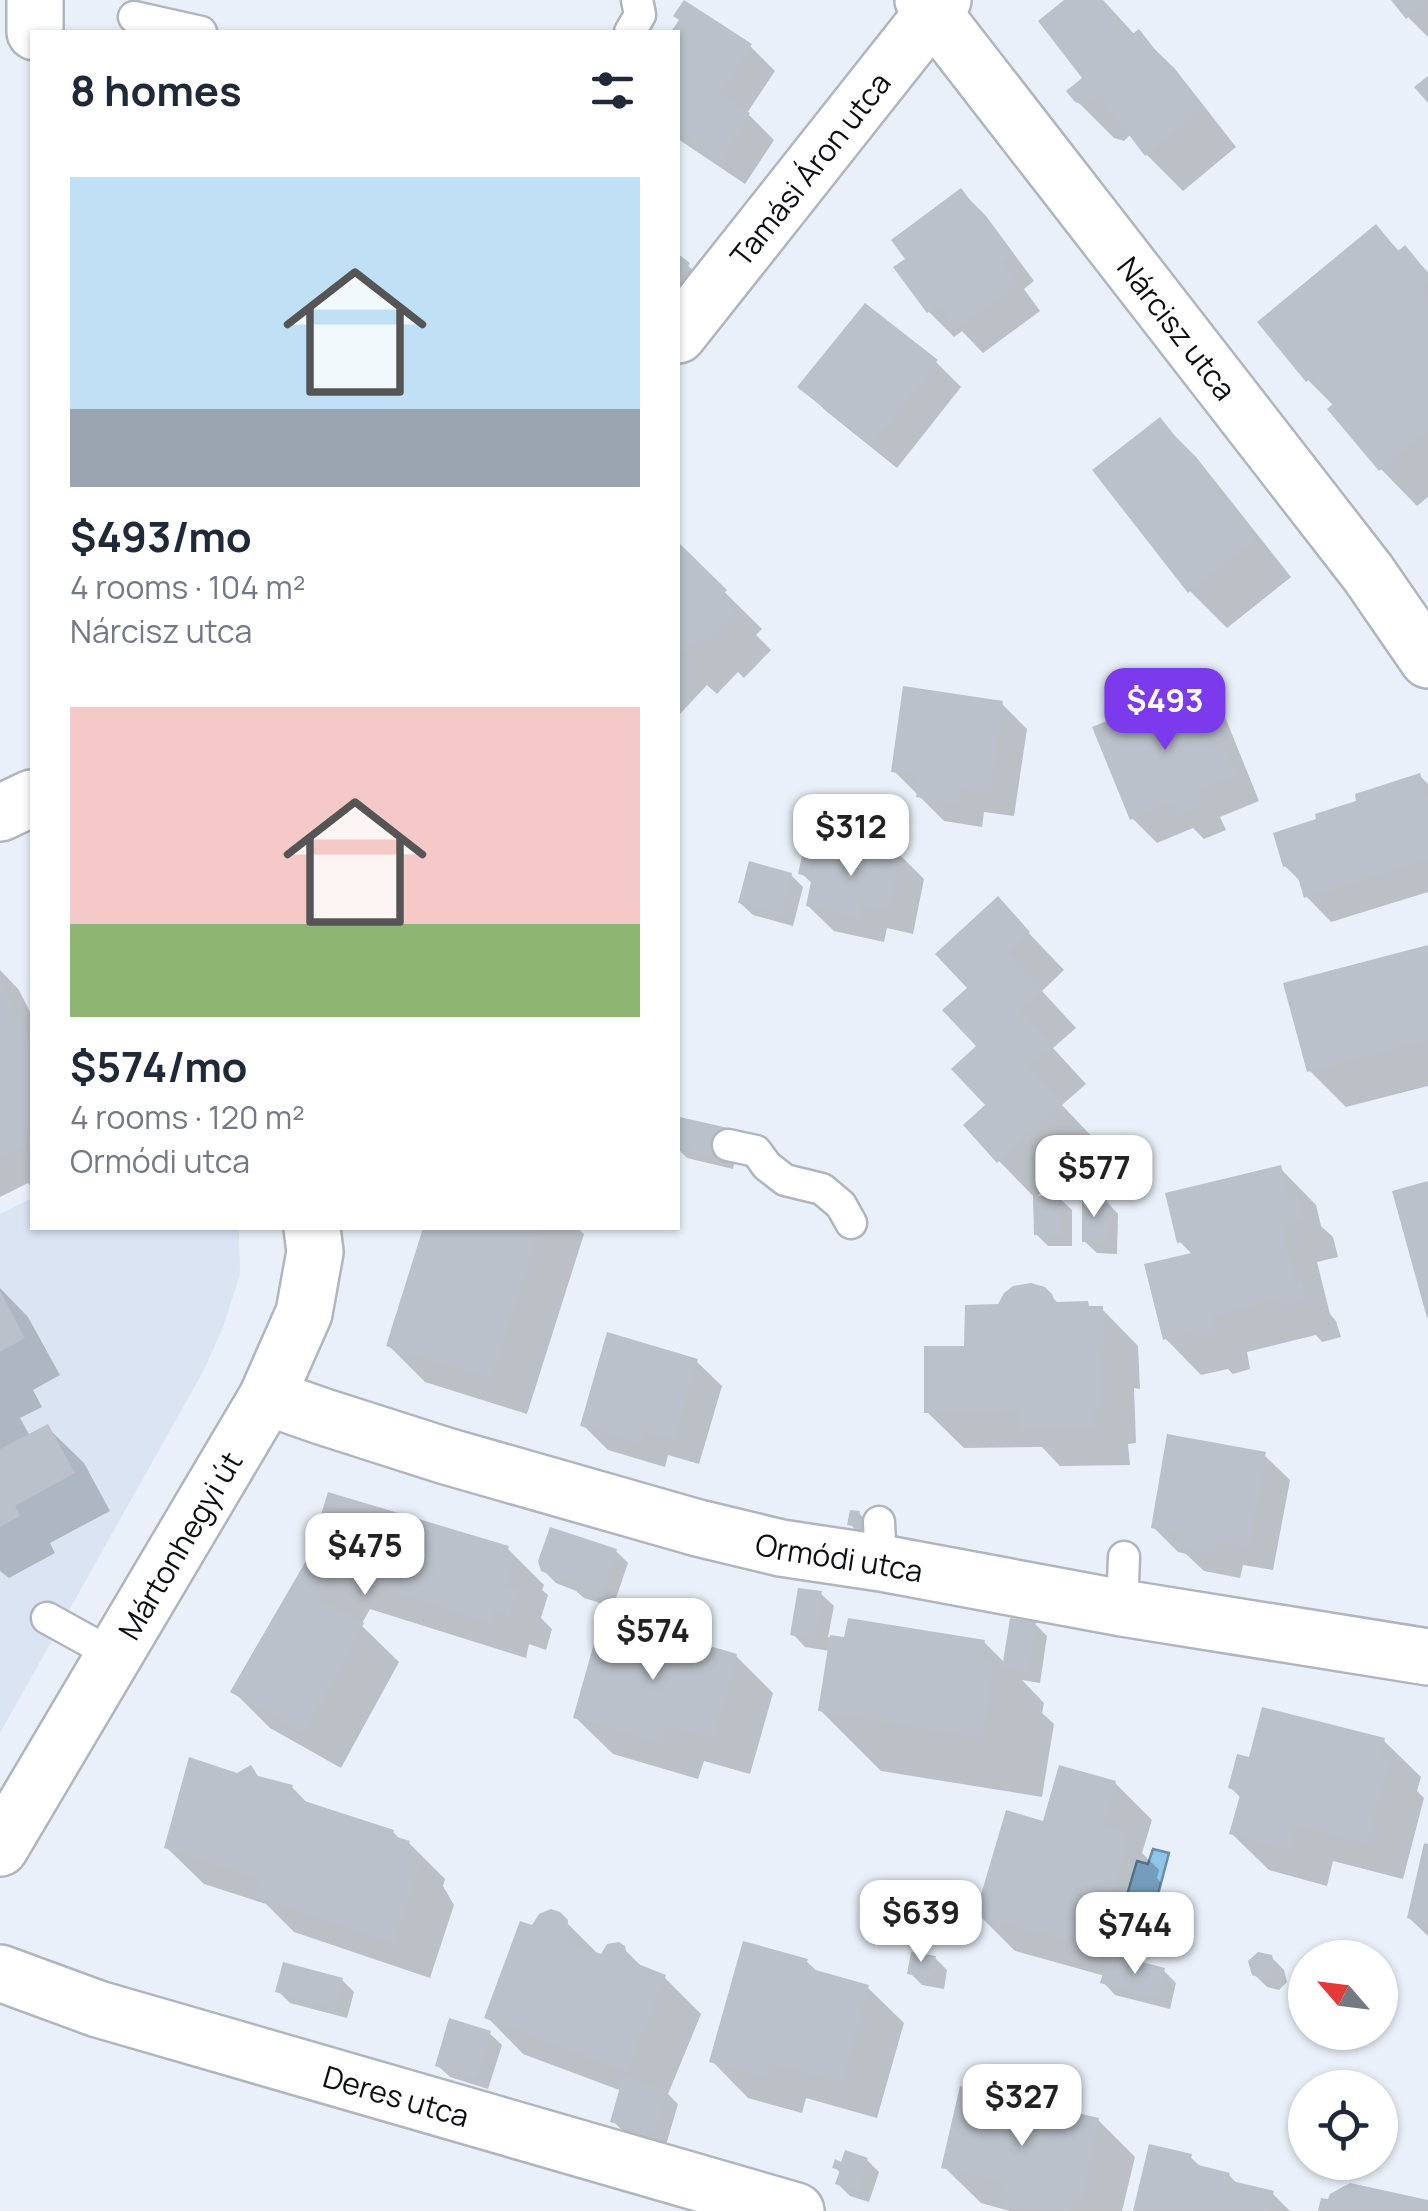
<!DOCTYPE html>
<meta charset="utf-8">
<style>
:root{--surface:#fff;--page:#f2f2f3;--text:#1f2937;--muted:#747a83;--accent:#7c3aed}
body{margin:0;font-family:Manrope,sans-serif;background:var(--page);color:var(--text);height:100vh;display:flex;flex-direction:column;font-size:38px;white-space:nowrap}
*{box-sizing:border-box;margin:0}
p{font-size:32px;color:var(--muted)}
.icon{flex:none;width:55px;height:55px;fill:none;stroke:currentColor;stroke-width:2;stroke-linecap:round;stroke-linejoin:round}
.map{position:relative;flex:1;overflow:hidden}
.side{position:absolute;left:30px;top:30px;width:650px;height:1200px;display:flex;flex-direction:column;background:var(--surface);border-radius:0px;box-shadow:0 2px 8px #0004}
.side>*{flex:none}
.needle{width:65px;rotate:298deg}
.fabs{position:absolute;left:1288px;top:1940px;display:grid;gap:20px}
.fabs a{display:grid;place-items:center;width:110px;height:110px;border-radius:50%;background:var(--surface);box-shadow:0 2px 8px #0004;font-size:50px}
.price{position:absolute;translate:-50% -85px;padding:0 22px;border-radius:20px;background:#fff;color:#222;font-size:32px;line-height:65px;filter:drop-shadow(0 2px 5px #0008)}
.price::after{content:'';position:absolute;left:50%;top:60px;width:30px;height:22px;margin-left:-15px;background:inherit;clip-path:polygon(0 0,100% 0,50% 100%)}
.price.active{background:var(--accent);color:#fff}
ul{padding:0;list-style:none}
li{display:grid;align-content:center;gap:20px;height:530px;padding:0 40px}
li span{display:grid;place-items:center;height:310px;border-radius:0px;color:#555}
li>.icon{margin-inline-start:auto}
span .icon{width:180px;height:180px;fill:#fffc;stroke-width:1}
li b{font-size:42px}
h2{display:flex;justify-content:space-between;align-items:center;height:120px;padding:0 40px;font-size:42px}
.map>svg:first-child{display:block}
</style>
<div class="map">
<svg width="1428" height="2211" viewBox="0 0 1428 2211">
<rect width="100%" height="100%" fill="#eaf0f9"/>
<!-- built -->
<polygon fill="#dae4f3" points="32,1198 32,1228 239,1228 240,1275 223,1327 204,1370 0,1733 0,1214"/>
<!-- water -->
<path fill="#90c5e9" stroke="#688ea8" stroke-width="2.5" d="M1153,1849l16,4 -27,102 -37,-12c5,-18 6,-37 22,-48l10,-34 11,3z"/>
<!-- shadow -->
<g fill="#0003">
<polygon points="1068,0 1103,0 1135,35 1138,33 1175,69 1236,147 1183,191 1147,155 1131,134 1124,141 1114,138 1076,100 1086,78"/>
<polygon points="1395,0 1428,0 1428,37 1408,17"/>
<polygon points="682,21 750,46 775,71 747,113 774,140 745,184 678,139 678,32 674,32"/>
<polygon points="961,191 986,216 1034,281 1024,289 1040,311 983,353 962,331 954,337 929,312 908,259"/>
<polygon points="1376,227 1400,252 1404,249 1428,272 1428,497 1417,506 1381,469 1334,406 1308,380 1260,323"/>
<polygon points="678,257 701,277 678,303"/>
<polygon points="865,306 936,362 961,387 897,468 826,411 801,387"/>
<polygon points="1160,421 1196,457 1291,577 1227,628 1190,591"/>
<polygon points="678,546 762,629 756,635 771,650 744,678 738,672 717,694 707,685 678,716"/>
<polygon points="1198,687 1223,712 1259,801 1220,817 1226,830 1204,839 1193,828 1157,843 1132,818"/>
<polygon points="1002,704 1027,729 1014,816 984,812 982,827 944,821 894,771"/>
<polygon points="1420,776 1428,784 1428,892 1331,922 1306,896 1302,883 1285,866 1320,821"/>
<polygon points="899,854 924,879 913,934 887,928 884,942 834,931 808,906 813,884 801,873 851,860"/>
<polygon points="791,875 803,887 793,926 753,915 740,903"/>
<polygon points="997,900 1064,970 1042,991 1076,1028 1053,1048 1086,1084 1062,1105 1096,1141 1035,1198 999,1161 970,988"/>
<polygon points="1428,948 1428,1086 1346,1107 1309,1070"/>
<polygon points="0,970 19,990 32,1016 32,1188 28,1183 0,1197"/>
<polygon points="682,1120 739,1143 733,1169 687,1158 678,1149 678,1136"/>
<polygon points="1280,1168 1316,1205 1321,1226 1333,1237 1338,1257 1317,1262 1330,1314 1336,1321 1341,1337 1322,1342 1316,1335 1247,1352 1250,1369 1233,1374 1228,1369 1201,1375 1165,1338 1193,1255 1179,1241"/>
<polygon points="1059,1198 1072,1210 1072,1246 1048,1246 1036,1234"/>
<polygon points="1106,1201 1118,1214 1117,1254 1097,1253 1084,1241"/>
<polygon points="426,1228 577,1228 584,1234 527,1414 425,1382 388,1345"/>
<polygon points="0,1288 28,1317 60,1375 33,1390 42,1407 20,1418 30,1436 47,1427 84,1463 110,1511 50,1543 55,1553 9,1578 0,1571"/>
<polygon points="1044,1289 1060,1305 1087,1304 1092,1309 1102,1309 1138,1346 1140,1389 1134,1388 1136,1443 1128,1444 1130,1465 1060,1466 1042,1447 964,1448 927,1412 966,1348 999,1306"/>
<polygon points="696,1361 722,1386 699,1464 668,1455 665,1467 608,1450 583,1425"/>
<polygon points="1264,1455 1290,1480 1273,1570 1243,1565 1240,1578 1204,1571 1186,1554 1178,1552 1153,1527"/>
<polygon points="859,1513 871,1526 862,1536 850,1524"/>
<polygon points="507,1548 544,1585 542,1590 548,1595 541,1618 552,1629 546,1650 529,1644 526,1658 370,1609 361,1625 399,1662 341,1768 270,1728 233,1691 310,1560"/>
<polygon points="616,1551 628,1563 613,1607 584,1598 576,1591 556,1583 543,1570"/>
<polygon points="821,1594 834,1606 828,1637 846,1640 984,1642 1005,1663 1035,1624 1047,1636 1040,1683 1022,1680 1044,1703 1042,1713 1054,1724 1042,1797 881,1771 820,1710 830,1651 805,1647 793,1634"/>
<polygon points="736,1656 773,1693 750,1774 704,1761 698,1779 613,1754 576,1718"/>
<polygon points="1384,1741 1421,1777 1417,1791 1424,1798 1403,1879 1333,1861 1327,1886 1269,1870 1232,1834 1242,1799 1231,1788 1251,1760"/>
<polygon points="250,1768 262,1780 292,1787 310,1806 393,1832 402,1841 409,1843 445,1879 443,1886 454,1905 430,1978 294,1932 266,1904 204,1884 167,1848 237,1776"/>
<polygon points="1115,1783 1152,1820 1142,1853 1159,1870 1157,1878 1161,1883 1139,1964 1164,1971 1176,1983 1170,2009 1115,1995 1103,1982 1105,1976 1015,1951 978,1914 1045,1824"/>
<polygon points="1428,1846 1428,1936 1409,1918"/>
<polygon points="558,1914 600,1956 623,1948 644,1969 664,1977 701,2014 668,2094 678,2104 666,2145 625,2133 613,2121 622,2091 523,2054 487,2017 533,1928"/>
<polygon points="1271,1957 1284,1970 1287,1982 1279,1990 1267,1987 1254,1974"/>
<polygon points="935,1958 947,1970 944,1989 922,1985 910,1973"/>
<polygon points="806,1961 819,1973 867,1987 904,2023 877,2118 806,2098 802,2113 748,2098 712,2061"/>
<polygon points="342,1980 354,1992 347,2018 290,2003 278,1991"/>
<polygon points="489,2033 502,2045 488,2089 450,2077 437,2065"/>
<polygon points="1098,2120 1135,2157 1122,2211 1010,2211 981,2203 944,2167"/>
<polygon points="1190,2157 1202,2168 1229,2175 1239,2186 1273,2194 1290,2211 1135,2211"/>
<polygon points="867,2160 879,2172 869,2202 850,2196 838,2184 841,2174 835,2167"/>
</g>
<!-- building -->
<g fill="#bbc1ca">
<polygon points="684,0 752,44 719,92 750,113 719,161 678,133 678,32 671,32 679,20 673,16"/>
<polygon points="1064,0 1102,0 1130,36 1139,29 1201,109 1145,156 1099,95 1086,106 1075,102 1066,91 1082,78 1038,21"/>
<polygon points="1391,0 1428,0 1406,19"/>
<polygon points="1428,76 1428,103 1414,87"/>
<polygon points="961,188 1011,255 1001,263 1017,285 956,330 939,305 927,313 893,267 905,259 891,240"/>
<polygon points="1376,224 1398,251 1405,245 1428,273 1428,282 1420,288 1428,297 1428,430 1379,471 1327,409 1334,403 1312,377 1306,382 1257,322"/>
<polygon points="678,254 690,263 678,283"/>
<polygon points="865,303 938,360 871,445 797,387"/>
<polygon points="1160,417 1256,539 1188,593 1092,470"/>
<polygon points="678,542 727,590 721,597 736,612 706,643 700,637 678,661"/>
<polygon points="1199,684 1236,776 1197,791 1202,805 1177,816 1171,803 1130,820 1092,727"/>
<polygon points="903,686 1003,701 990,793 960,789 958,803 916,797 919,776 891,772"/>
<polygon points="1420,773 1428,798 1428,860 1304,898 1294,864 1283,867 1273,833 1316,819 1315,814 1356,801 1355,794"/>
<polygon points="851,841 901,852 888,911 863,905 859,918 806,906 812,877 798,874 804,847 849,857"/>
<polygon points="749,861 792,873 781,915 738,903"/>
<polygon points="998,896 1030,932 1008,953 1041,990 1019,1010 1052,1046 1028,1067 1061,1103 997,1163 963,1125 985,1105 951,1069 976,1046 942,1010 967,988 935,954"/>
<polygon points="1428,945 1428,1040 1307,1072 1283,983"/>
<polygon points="0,983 32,1047 32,1127 24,1132 30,1142 0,1159"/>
<polygon points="680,1117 728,1128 721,1159 678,1148"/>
<polygon points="1281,1165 1289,1200 1297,1198 1303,1220 1282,1226 1296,1283 1301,1281 1306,1301 1283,1307 1281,1299 1212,1316 1215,1333 1194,1338 1193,1332 1163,1340 1144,1264 1191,1253 1188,1241 1177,1243 1165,1193"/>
<polygon points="1428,1181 1428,1317 1427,1318 1392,1191"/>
<polygon points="1060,1195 1061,1235 1034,1235 1033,1196"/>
<polygon points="1082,1198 1107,1199 1106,1243 1082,1242"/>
<polygon points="423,1228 539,1228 491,1379 386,1346"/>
<polygon points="1031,1283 1045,1287 1052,1294 1055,1302 1088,1301 1089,1306 1103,1306 1104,1354 1099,1353 1100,1407 1093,1408 1095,1429 1021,1430 1019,1411 924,1413 924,1346 964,1346 965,1305 998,1304 1004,1293 1013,1286"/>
<polygon points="0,1291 25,1338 0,1352"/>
<polygon points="607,1332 698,1359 674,1440 643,1432 640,1443 580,1426"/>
<polygon points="48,1424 75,1473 15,1506 20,1516 0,1527 0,1449"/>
<polygon points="1167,1434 1266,1452 1249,1547 1218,1542 1215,1554 1176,1547 1178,1533 1151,1528"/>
<polygon points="328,1492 509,1546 506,1556 513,1557 504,1585 517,1590 509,1616 493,1610 489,1623 333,1573 319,1599 364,1623 304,1733 230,1692 307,1559"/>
<polygon points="850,1510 860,1511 858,1527 847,1525"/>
<polygon points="550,1527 617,1549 601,1597 569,1587 569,1582 541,1571 538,1561"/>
<polygon points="798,1588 822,1591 814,1640 790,1635"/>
<polygon points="602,1615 737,1654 714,1739 667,1726 662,1744 573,1718"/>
<polygon points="848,1618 985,1640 982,1659 994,1661 982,1738 818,1711 830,1635 844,1637"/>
<polygon points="1010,1618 1036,1622 1028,1672 1002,1668"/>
<polygon points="1262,1707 1385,1738 1380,1757 1389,1759 1367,1844 1297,1826 1290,1851 1229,1834 1241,1792 1228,1788 1237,1754 1249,1757"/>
<polygon points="189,1757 237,1773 251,1765 258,1776 293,1785 289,1796 394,1830 393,1836 410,1841 407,1848 419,1867 394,1943 255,1896 259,1879 164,1848"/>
<polygon points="1059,1765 1116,1781 1104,1825 1124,1831 1121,1843 1126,1844 1097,1949 975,1915 1006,1810 1043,1821"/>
<polygon points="1424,1843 1428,1844 1428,1924 1407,1918"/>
<polygon points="551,1909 560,1912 568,1920 567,1941 601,1954 607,1944 619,1942 625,1946 628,1960 666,1975 626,2072 484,2018 520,1921 532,1925 539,1914"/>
<polygon points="743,1941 808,1959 805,1967 869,1985 841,2083 770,2063 766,2078 709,2062"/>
<polygon points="911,1952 936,1956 932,1978 907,1974"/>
<polygon points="1258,1952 1272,1955 1276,1969 1266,1980 1252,1975 1248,1961"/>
<polygon points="1118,1956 1165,1968 1158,1999 1100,1983 1104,1970 1115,1972"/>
<polygon points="283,1962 343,1978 335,2008 275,1992"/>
<polygon points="449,2018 491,2031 476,2079 435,2066"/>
<polygon points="623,2077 667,2089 654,2134 610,2122"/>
<polygon points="960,2086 1099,2118 1081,2201 1073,2199 1070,2211 1005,2209 1006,2202 1000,2201 1004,2182 941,2168"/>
<polygon points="1149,2144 1192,2154 1190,2163 1230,2173 1228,2180 1274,2191 1269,2211 1133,2211"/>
<polygon points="845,2150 868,2158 857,2191 835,2184 840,2170 832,2168 835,2159 841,2162"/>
<polygon points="1350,2183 1428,2200 1428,2211 1318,2211 1321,2198 1328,2199 1330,2194"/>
</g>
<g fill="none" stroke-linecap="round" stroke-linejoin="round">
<!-- service casing -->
<g stroke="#b0b5be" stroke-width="35">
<g id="service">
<polyline points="134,17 201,32"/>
<polyline points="630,32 640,15 637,0"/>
<polyline points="728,1145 756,1151 767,1166 785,1180 822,1189 841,1205 851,1223"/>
<polyline points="879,1522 881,1563"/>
<polyline points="1122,1608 1124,1557"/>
<polyline points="47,1618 114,1655"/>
</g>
</g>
<!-- minor casing -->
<g stroke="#b0b5be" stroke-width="60">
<g id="minor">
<path id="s1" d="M923,0l445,573 60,87"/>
<polyline points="35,32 35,0"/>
<path id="s2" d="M678,335l265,-335"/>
<polyline points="0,813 32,798"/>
<path id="s3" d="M267,1397l54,19 125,40 252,72 83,20 100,15 241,45 306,49"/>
<path id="s4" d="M0,1848l267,-451 37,-84 11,-61 -3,-24"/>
<path id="s5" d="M0,1973l98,36 698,202"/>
</g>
</g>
<!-- service -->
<use href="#service" stroke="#fff" stroke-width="30"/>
<!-- minor -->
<use href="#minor" stroke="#fff" stroke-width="55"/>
</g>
<g text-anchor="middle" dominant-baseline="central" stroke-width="8" stroke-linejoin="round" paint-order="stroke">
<!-- street labels -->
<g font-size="30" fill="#0c0e11" stroke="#fff">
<text stroke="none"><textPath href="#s2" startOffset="212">Tamási Áron utca</textPath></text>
<text stroke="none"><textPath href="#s1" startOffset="415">Nárcisz utca</textPath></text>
<text stroke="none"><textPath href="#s4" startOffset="352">Mártonhegyi út</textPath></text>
<text stroke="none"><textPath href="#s3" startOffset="595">Ormódi utca</textPath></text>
<text stroke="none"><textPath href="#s5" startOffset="415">Deres utca</textPath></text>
</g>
</g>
</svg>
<div class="fabs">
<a><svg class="needle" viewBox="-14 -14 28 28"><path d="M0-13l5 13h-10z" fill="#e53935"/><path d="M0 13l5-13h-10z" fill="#747a83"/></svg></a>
<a><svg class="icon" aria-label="locate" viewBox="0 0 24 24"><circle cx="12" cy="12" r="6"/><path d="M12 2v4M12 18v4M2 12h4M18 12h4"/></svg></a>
</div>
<b class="price active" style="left:1165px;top:753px">$493</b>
<b class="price" style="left:851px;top:879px">$312</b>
<b class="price" style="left:1094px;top:1220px">$577</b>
<b class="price" style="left:365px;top:1598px">$475</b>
<b class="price" style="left:653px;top:1683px">$574</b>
<b class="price" style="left:921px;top:1965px">$639</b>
<b class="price" style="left:1135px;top:1977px">$744</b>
<b class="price" style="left:1022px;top:2149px">$327</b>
<section class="side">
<h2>8 homes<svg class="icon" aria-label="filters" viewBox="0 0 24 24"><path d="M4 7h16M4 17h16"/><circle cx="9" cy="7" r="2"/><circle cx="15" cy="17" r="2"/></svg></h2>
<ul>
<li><span style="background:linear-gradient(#bfe0f5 75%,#9aa5b1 0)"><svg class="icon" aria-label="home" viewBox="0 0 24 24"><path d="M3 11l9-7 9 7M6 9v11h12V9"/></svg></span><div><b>$493/mo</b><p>4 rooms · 104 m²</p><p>Nárcisz utca</p></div></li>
<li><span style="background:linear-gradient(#f6c9c9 70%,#8fb573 0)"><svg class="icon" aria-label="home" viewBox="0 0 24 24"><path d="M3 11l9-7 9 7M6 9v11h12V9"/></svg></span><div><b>$574/mo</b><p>4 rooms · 120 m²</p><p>Ormódi utca</p></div></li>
</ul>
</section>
</div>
